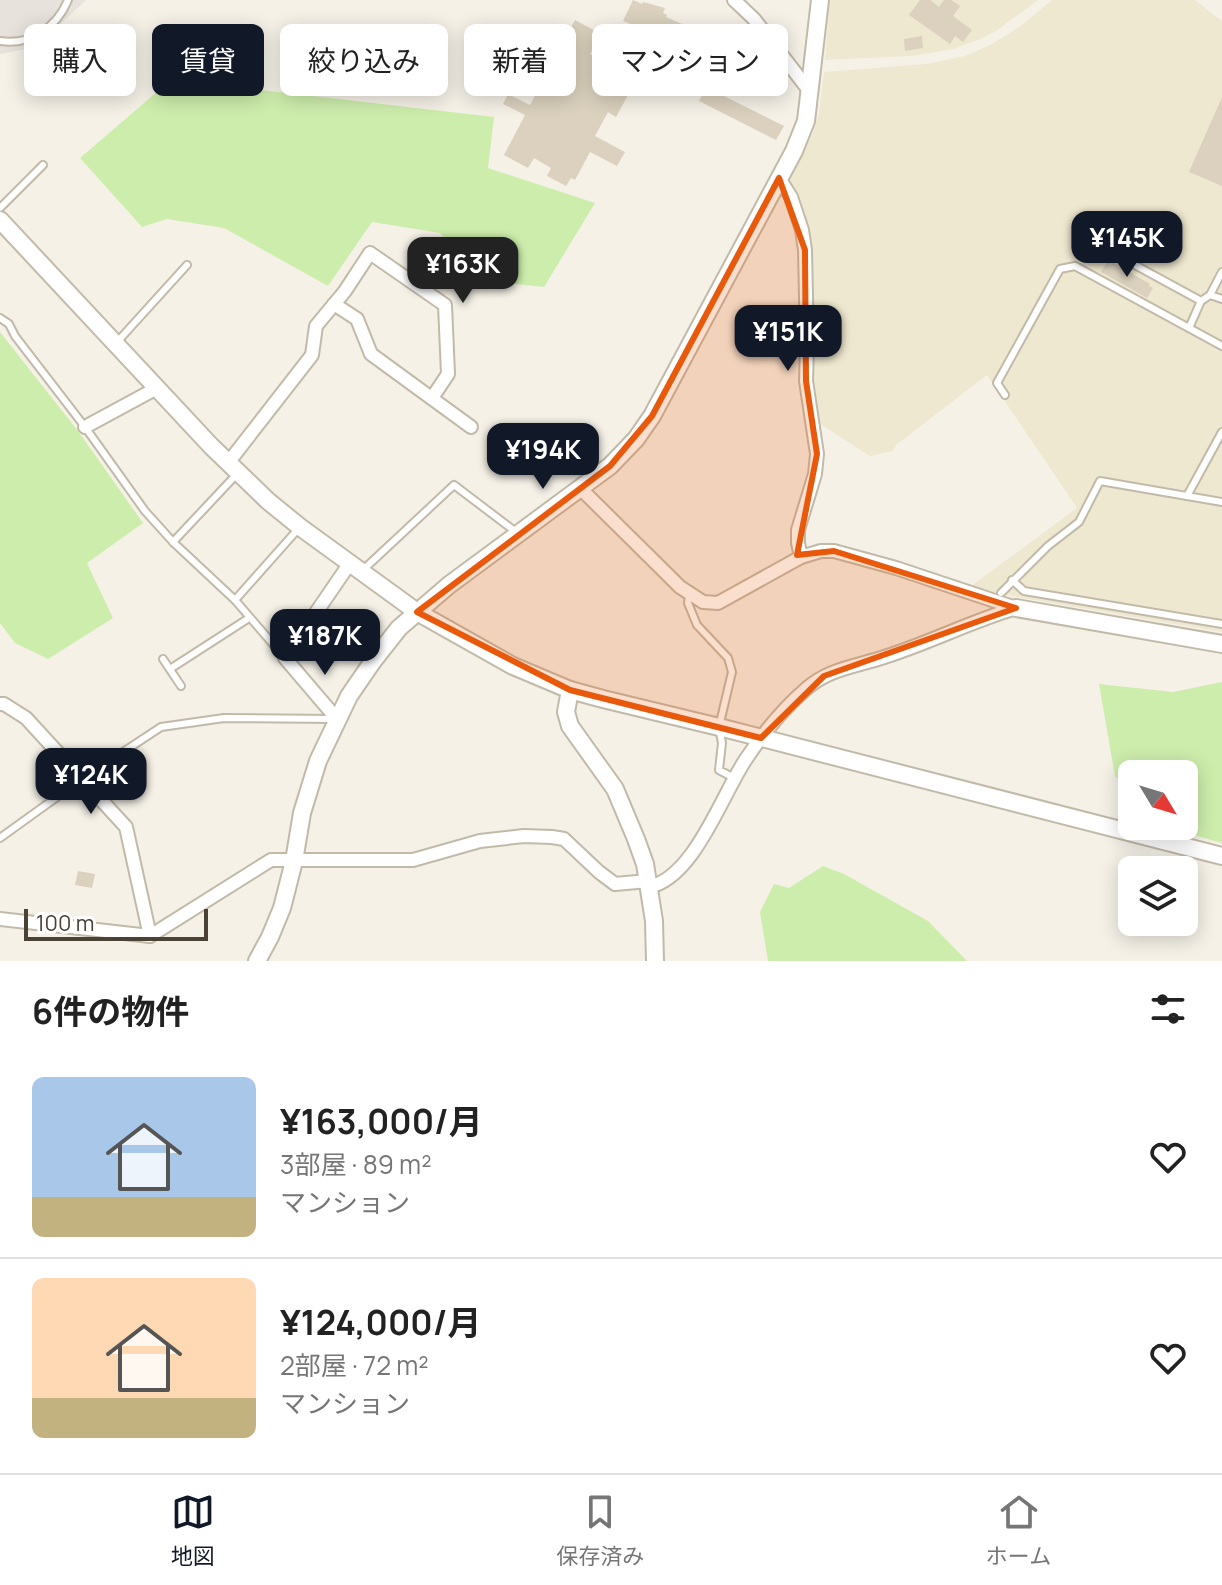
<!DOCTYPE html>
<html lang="ja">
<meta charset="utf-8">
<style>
:root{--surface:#fff;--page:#f2f2f2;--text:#222;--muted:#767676;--line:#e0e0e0;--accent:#111827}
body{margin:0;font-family:Manrope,"Noto Sans JP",sans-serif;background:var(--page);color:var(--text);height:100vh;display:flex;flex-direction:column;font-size:30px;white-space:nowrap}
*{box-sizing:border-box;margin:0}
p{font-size:26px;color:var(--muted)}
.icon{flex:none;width:44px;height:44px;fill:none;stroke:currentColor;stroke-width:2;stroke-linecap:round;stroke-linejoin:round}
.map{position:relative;height:961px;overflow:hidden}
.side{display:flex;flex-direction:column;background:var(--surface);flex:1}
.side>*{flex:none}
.banner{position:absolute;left:24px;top:24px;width:800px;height:72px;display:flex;gap:16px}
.needle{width:52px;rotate:128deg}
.fabs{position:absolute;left:1118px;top:760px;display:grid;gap:16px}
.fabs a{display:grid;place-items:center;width:80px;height:80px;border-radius:12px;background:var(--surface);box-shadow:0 4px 20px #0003;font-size:40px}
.scale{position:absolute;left:24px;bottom:20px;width:184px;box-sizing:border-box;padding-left:8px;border:4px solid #494235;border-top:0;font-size:22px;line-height:28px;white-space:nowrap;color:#494235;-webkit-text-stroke:6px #fff;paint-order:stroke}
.price{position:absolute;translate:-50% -68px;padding:0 18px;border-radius:16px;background:var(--accent);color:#fff;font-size:26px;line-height:52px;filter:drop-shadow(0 2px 4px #0008)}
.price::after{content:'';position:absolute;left:50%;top:48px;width:24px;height:18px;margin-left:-12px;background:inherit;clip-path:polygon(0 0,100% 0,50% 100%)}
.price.active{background:#222;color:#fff}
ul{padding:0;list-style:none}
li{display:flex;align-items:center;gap:24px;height:200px;padding:0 32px}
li+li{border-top:2px solid var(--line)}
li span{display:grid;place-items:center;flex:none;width:224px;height:160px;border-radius:12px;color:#555}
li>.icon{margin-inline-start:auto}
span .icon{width:96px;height:96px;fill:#fffc;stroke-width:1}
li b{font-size:34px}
h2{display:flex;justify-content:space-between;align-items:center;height:96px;padding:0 32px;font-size:34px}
.pill{padding:0 28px;border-radius:12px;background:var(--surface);box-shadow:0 4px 20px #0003;font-size:28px;line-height:72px}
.pill.active{background:var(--accent);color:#fff}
.dock{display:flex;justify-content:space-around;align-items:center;height:112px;border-top:2px solid var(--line);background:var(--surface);font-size:22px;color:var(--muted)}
.dock a{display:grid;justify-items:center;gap:4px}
.dock .active{color:var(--accent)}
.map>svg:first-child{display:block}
</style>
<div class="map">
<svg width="1222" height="961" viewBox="0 0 1222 961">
<rect width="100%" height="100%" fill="#f5f1e7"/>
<!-- industrial -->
<polygon fill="#e7e3dc" points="0,0 86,0 36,47 0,54"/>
<!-- education -->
<g fill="#efe8d0">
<polygon points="830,0 1038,0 996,31 983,38 953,49 912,56 825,60"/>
<polygon points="1052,0 1195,0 1222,21 1222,632 1010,596 971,586 1077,508 987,375 896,445 893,451 870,456 817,422 810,381 809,248 788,184 813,133 819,112 824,72 926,64 965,56 992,44 1019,27"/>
</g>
<!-- green -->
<g fill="#cdedac">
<polygon points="184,81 494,117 488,168 595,203 544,287 478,280 440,233 372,222 328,286 224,228 167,219 142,227 80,158 158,91"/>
<polygon points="0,332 78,431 143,523 87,563 113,618 48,659 15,643 0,623"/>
<polygon points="1222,682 1222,843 1162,826 1184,826 1184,774 1132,774 1132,794 1115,776 1099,684 1173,692"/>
<polygon points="823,866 844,874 928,921 967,961 768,961 760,912 774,884 789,888"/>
</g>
<!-- building -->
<g fill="#dbd1be">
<polygon points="633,0 642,4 643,2 665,8 663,13 667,15 666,17 689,27 680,44 623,21"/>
<polygon points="920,0 930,0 939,7 944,0 951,0 960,6 953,16 972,30 963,42 955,36 950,44 909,15"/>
<polygon points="575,20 601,34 590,54 609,64 619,45 656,63 649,77 628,66 618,87 621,88 620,91 628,95 616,117 608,112 595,136 625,152 617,166 590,152 575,180 571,178 566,186 547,176 551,168 534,158 528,168 504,155 525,115 503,104 508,94 530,105"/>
<polygon points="729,36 740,41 742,37 756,45 755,48 773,58 781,69 770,89 717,59"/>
<polygon points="922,36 923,48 905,51 904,39"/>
<polygon points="706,87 784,126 776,140 699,101"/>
<polygon points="1222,97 1222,186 1189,172"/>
<polygon points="1107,262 1111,264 1112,262 1150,284 1149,286 1153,288 1147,298 1101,272"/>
<polygon points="78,871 95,874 92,888 75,885"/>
</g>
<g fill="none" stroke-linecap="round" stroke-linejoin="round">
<!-- service casing -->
<g stroke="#c2baa9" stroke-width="10">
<g id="service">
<path d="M0,41c30,5 57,-14 68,-41"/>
<polyline points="0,208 43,165"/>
<polyline points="1102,247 1201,301"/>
<polyline points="1210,295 1222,299"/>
<polyline points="0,318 9,324 15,336 85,427 145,511 173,542 235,600 285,658"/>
<polyline points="1189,328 1201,301 1210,295 1222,272"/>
<polyline points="118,341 187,265"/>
<polyline points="1005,395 997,383 1060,269 1075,266 1222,346"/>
<polyline points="1187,496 1222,432"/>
<polyline points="173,542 236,475"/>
<polyline points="364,569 454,485 516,532"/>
<polyline points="1012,580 1024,591 1222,624"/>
<polyline points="1001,593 1048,546 1079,522 1100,481 1222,502"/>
<polyline points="689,594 688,603 697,625 728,658 732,672 719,727 722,743 719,770 734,778"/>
<polyline points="235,600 299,528"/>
<polyline points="163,659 181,686"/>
<polyline points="170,669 249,618"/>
<polyline points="0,838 82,779 161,727 224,718 333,719"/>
</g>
</g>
<!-- minor casing -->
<g stroke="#c2baa9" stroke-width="16">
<g id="minor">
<polyline points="734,0 754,19 811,93"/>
<polyline points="779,178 791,197 802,230 805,250 807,344 806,381 817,454 815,474 798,530 798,543 801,557"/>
<polyline points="334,304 357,319 371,354 471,427"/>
<polyline points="85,427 157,388"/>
<polyline points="228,463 312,355 316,326 345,291 370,253 445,305 448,374 432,398"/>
<polyline points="581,489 680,587 703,602 718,603 801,557 821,551 834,551 896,568 1016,608"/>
<polyline points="0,704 4,704 26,718 126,827 150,936"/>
<polyline points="337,719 285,658 350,563"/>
<path d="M648,887c46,-8 74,-93 98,-128 16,-24 38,-51 60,-70 21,-19 46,-22 72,-30 47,-14 91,-37 138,-51"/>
<polyline points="0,919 150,936 271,860 413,860 480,841 524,836 552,837 564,839 599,872 615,884 648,881"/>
</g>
</g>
<!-- tertiary casing -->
<g stroke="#c2baa9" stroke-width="20">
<g id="tertiary">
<polyline points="0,220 211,446 268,501 300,527 417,612 513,666 570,690 603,699 719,727 1222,856"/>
<polyline points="1016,608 1222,644"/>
<polyline points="570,690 566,712 570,726 615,789 636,839 645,864 654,921 655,961"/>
<polyline points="257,961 270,937 282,908 294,861 302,813 318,761 349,696 373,661 399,628 449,585 610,466 636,439 652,416 794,151 806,121 820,0"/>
</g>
</g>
<!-- service -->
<use href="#service" stroke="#fff" stroke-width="6"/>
<!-- minor -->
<use href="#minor" stroke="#fff" stroke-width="12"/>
<!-- tertiary -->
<use href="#tertiary" stroke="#fff" stroke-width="16"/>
</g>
<!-- marked area -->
<path fill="#e8590c" fill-opacity="0.2" stroke="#e8590c" stroke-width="6" stroke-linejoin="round" d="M779,178l26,72 1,131 11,73 -20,101 37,-4 182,57 -192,68 -63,62 -191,-48 -153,-78 193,-146 42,-50z"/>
</svg>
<div class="fabs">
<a><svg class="needle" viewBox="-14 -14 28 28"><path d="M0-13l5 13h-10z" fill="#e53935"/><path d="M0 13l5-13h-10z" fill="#767676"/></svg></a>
<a><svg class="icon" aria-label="layers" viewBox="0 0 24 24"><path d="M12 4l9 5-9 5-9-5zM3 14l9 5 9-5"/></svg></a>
</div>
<div class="scale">100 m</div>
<b class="price" style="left:1127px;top:279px">¥145K</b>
<b class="price active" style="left:463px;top:305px">¥163K</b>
<b class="price" style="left:788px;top:373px">¥151K</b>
<b class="price" style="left:543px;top:491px">¥194K</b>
<b class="price" style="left:325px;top:677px">¥187K</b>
<b class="price" style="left:91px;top:816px">¥124K</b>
<div class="banner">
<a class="pill">購入</a>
<a class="pill active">賃貸</a>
<a class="pill">絞り込み</a>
<a class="pill">新着</a>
<a class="pill">マンション</a>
</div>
</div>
<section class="side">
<h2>6件の物件<svg class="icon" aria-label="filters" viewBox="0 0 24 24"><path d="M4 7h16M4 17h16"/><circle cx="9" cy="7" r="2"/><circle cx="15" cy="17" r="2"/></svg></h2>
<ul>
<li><span style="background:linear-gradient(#a9c7e8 75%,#c2b280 0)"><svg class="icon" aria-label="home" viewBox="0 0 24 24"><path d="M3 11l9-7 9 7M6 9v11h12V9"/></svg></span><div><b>¥163,000/月</b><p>3部屋 · 89 m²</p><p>マンション</p></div><svg class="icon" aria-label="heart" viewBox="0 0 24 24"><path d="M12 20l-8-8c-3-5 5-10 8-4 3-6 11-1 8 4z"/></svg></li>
<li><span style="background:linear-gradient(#ffd9b3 75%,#c2b280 0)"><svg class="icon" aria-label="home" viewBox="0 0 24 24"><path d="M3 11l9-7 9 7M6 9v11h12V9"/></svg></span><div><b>¥124,000/月</b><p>2部屋 · 72 m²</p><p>マンション</p></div><svg class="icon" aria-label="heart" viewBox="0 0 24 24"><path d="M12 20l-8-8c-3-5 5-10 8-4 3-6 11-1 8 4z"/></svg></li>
</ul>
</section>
<nav class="dock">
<a class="active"><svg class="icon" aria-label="map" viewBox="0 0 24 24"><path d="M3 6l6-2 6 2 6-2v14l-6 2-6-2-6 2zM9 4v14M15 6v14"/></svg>地図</a>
<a><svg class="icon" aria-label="saved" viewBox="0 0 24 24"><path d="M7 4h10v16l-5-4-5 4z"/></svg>保存済み</a>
<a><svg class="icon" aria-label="home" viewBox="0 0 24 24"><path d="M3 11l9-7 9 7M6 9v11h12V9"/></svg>ホーム</a>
</nav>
